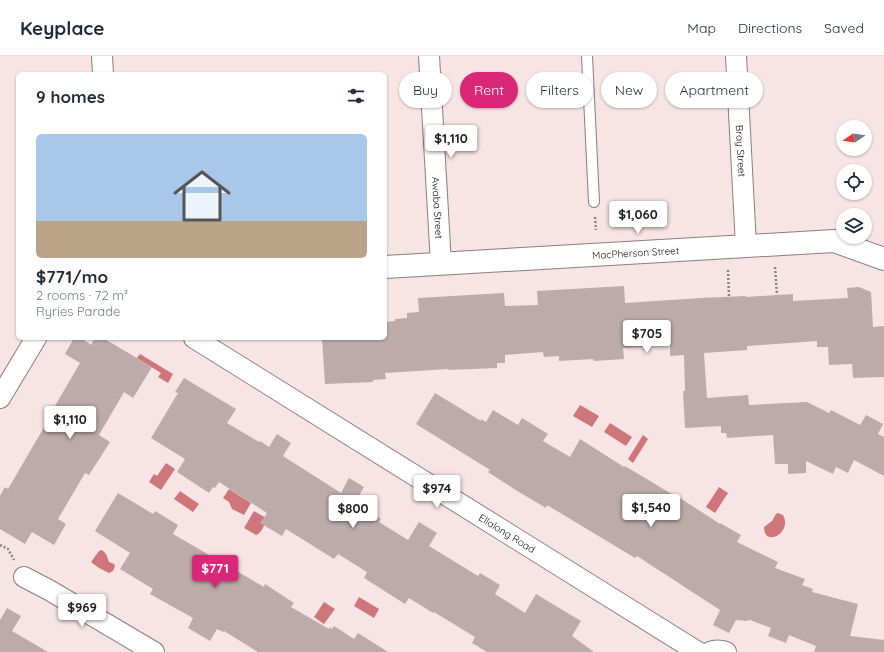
<!DOCTYPE html>
<meta charset="utf-8">
<style>
:root{--surface:#fff;--page:#f2f2f3;--text:#1f2937;--muted:#747a83;--line:#e0e1e3;--accent:#db2777}
body{margin:0;font-family:Quicksand,sans-serif;background:var(--page);color:var(--text);height:100vh;display:flex;flex-direction:column;font-size:15px;white-space:nowrap}
*{box-sizing:border-box;margin:0}
p{font-size:13px;color:var(--muted)}
.icon{flex:none;width:22px;height:22px;fill:none;stroke:currentColor;stroke-width:2;stroke-linecap:round;stroke-linejoin:round}
.map{position:relative;flex:1;overflow:hidden}
.panel{position:absolute;left:16px;top:16px;width:371px;height:268px;display:flex;flex-direction:column;background:var(--surface);border-radius:6px;box-shadow:0 1px 3px #0004}
.panel>*{flex:none}
.top-card{position:absolute;left:399px;top:16px;width:380px;height:36px;display:flex;gap:8px}
.needle{width:26px;rotate:257deg}
.buttons{position:absolute;left:836px;top:64px;display:grid;gap:8px}
.buttons a{display:grid;place-items:center;width:36px;height:36px;border-radius:50%;background:var(--surface);box-shadow:0 1px 3px #0004;font-size:20px}
.price{position:absolute;translate:-50% -34px;padding:0 9px;border-radius:4px;background:#fff;color:#222;font-size:13px;line-height:26px;filter:drop-shadow(0 1px 2px #0008)}
.price::after{content:'';position:absolute;left:50%;top:24px;width:12px;height:9px;margin-left:-6px;background:inherit;clip-path:polygon(0 0,100% 0,50% 100%)}
.price.selected{background:var(--accent);color:#fff}
ul{padding:0;list-style:none}
li{display:grid;align-content:center;gap:8px;height:212px;padding:0 20px}
li+li{border-top:1px solid var(--line)}
li span{display:grid;place-items:center;height:124px;border-radius:6px;color:#555}
li>.icon{margin-inline-start:auto}
span .icon{width:72px;height:72px;fill:#fffc;stroke-width:1}
li b{font-size:17px}
h2{display:flex;justify-content:space-between;align-items:center;height:48px;padding:0 20px;font-size:17px}
.chip{padding:0 14px;border-radius:18px;background:var(--surface);box-shadow:0 1px 3px #0004;font-size:14px;line-height:36px}
.chip.selected{background:var(--accent);color:#fff}
header{display:flex;align-items:center;gap:24px;box-sizing:border-box;height:56px;padding:0 20px;background:var(--surface);border-bottom:1px solid var(--line)}
header strong{font-size:19px}
nav{display:flex;gap:22px;margin-inline-start:auto;font-size:14px}
.map>svg:first-child{display:block}
</style>
<header>
<strong>Keyplace</strong>
<nav><a>Map</a><a>Directions</a><a>Saved</a></nav>
</header>
<div class="map">
<svg width="884" height="596" viewBox="0 0 884 596">
<rect width="100%" height="100%" fill="#f7e4e4"/>
<!-- water -->
<g fill="#ce7679">
<polygon points="140,298 173,318 168,327 158,321 161,317 137,302"/>
<polygon points="580,349 599,360 592,371 573,360"/>
<polygon points="610,367 632,381 626,390 604,376"/>
<polygon points="643,379 648,383 633,407 628,403"/>
<polygon points="166,407 175,413 161,434 149,426 154,418 157,420"/>
<polygon points="719,431 728,437 715,457 706,451"/>
<polygon points="229,433 251,447 244,459 232,453 229,446 223,442"/>
<polygon points="180,435 199,448 193,456 174,443"/>
<path d="M254,455l12,7c-1,6 -4,15 -10,17l-12,-7z"/>
<path d="M778,457l5,2c10,18 -19,33 -19,12l8,-6 4,-7z"/>
<polygon points="102,494 106,498 109,506 114,508 115,510 113,515 109,517 99,512 91,506 99,495"/>
<polygon points="359,541 379,553 374,562 354,550"/>
<polygon points="324,546 335,553 324,568 314,561"/>
</g>
<!-- building -->
<g fill="#bdabab">
<polygon points="624,230 625,247 701,242 746,240 746,241 793,238 793,245 848,242 847,232 859,231 871,236 873,271 884,270 884,321 853,322 852,308 829,309 828,291 817,291 817,285 747,290 747,294 704,297 707,342 748,339 749,349 807,346 829,357 831,354 860,369 866,359 883,368 878,378 884,381 884,420 854,404 848,417 836,411 833,418 806,405 806,417 788,418 788,408 775,408 773,379 727,382 726,377 721,377 721,370 685,372 683,335 685,335 684,299 670,300 670,289 623,292 624,303 594,305 593,303 559,305 559,300 544,301 543,296 505,299 505,307 497,307 497,312 448,314 449,313 385,317 386,323 373,324 373,326 325,328 322,282 385,282 385,266 395,265 395,263 407,262 407,257 419,256 418,242 504,237 505,250 538,249 537,235"/>
<polygon points="74,282 81,282 91,289 95,282 103,282 152,311 133,342 124,336 99,379 110,386 89,419 85,417 58,463 66,468 54,489 32,476 25,488 0,473 0,440 5,431 8,433 46,368 45,367 80,307 65,298"/>
<polygon points="184,322 236,353 227,367 259,386 260,385 269,391 277,378 291,387 283,400 341,437 349,422 364,431 355,447 381,463 379,466 408,484 419,466 437,477 429,490 478,520 480,517 500,529 495,538 525,557 536,538 581,565 572,580 594,596 487,596 472,587 475,581 434,556 433,557 409,542 405,548 364,522 367,516 338,498 334,503 286,473 282,480 260,467 267,457 219,426 215,432 213,431 209,437 177,416 185,403 151,382 178,337 175,336"/>
<polygon points="435,337 481,365 481,363 486,366 493,354 518,369 522,362 548,378 543,385 570,401 580,383 624,411 625,410 680,443 680,442 720,468 720,467 741,479 737,486 778,506 775,512 805,523 802,529 813,533 812,536 858,548 850,580 884,584 884,596 814,596 816,590 789,579 786,587 768,580 771,572 750,564 746,565 736,564 729,577 713,569 720,554 637,500 635,502 547,449 546,452 519,436 488,416 490,414 416,368"/>
<polygon points="118,437 153,458 155,455 178,469 173,478 264,531 265,528 294,547 291,551 329,573 330,571 332,573 334,570 354,583 358,577 388,596 258,596 224,575 223,576 217,573 210,585 188,572 193,562 150,538 153,533 120,513 130,497 95,475"/>
<polygon points="7,552 21,560 12,575 48,596 0,596 0,564"/>
</g>
<g fill="none" stroke-linecap="round" stroke-linejoin="round">
<!-- service casing -->
<g stroke="#8d7d7d" stroke-width="12">
<polyline id="service" points="587,0 594,146"/>
</g>
<!-- minor casing -->
<g stroke="#8d7d7d" stroke-width="22">
<g id="minor">
<polyline points="102,0 103,18"/>
<path id="s1" d="M429,0l12,208"/>
<path id="s2" d="M736,0l10,190"/>
<path id="s3" d="M194,282l504,314"/>
<polyline points="0,342 36,282"/>
<polyline points="24,521 49,534 154,596"/>
<path d="M710,596c5,-2 10,-2 16,0"/>
</g>
</g>
<!-- tertiary casing -->
<g stroke="#8d7d7d" stroke-width="24">
<g id="tertiary">
<path id="s4" d="M385,211l449,-26 50,18"/>
</g>
</g>
<!-- path -->
<g stroke="#8c7f7f" stroke-width="2.5" stroke-dasharray="2 2" stroke-linecap="butt">
<polyline points="595,161 596,174"/>
<polyline points="775,211 777,239"/>
<polyline points="728,214 729,241"/>
<polyline points="0,489 8,493 14,504"/>
</g>
<!-- service -->
<use href="#service" stroke="#fff" stroke-width="10"/>
<!-- minor -->
<use href="#minor" stroke="#fff" stroke-width="20"/>
<!-- tertiary -->
<use href="#tertiary" stroke="#fff" stroke-width="22"/>
</g>
<g text-anchor="middle" dominant-baseline="central" stroke-width="4" stroke-linejoin="round" paint-order="stroke">
<!-- street labels -->
<g font-size="10" fill="#140e0e" stroke="#fff">
<text stroke="none"><textPath href="#s2" startOffset="95">Bray Street</textPath></text>
<text stroke="none"><textPath href="#s1" startOffset="152">Awaba Street</textPath></text>
<text stroke="none"><textPath href="#s4" startOffset="251">MacPherson Street</textPath></text>
<text stroke="none"><textPath href="#s3" startOffset="369">Ellalong Road</textPath></text>
</g>
</g>
</svg>
<div class="buttons">
<a><svg class="needle" viewBox="-14 -14 28 28"><path d="M0-13l5 13h-10z" fill="#e53935"/><path d="M0 13l5-13h-10z" fill="#747a83"/></svg></a>
<a><svg class="icon" aria-label="locate" viewBox="0 0 24 24"><circle cx="12" cy="12" r="6"/><path d="M12 2v4M12 18v4M2 12h4M18 12h4"/></svg></a>
<a><svg class="icon" aria-label="layers" viewBox="0 0 24 24"><path d="M12 4l9 5-9 5-9-5zM3 14l9 5 9-5"/></svg></a>
</div>
<b class="price" style="left:451px;top:103px">$1,110</b>
<b class="price" style="left:638px;top:179px">$1,060</b>
<b class="price" style="left:647px;top:298px">$705</b>
<b class="price" style="left:70px;top:384px">$1,110</b>
<b class="price" style="left:437px;top:453px">$974</b>
<b class="price" style="left:651px;top:472px">$1,540</b>
<b class="price" style="left:353px;top:473px">$800</b>
<b class="price selected" style="left:215px;top:533px">$771</b>
<b class="price" style="left:82px;top:572px">$969</b>
<div class="top-card">
<a class="chip">Buy</a>
<a class="chip selected">Rent</a>
<a class="chip">Filters</a>
<a class="chip">New</a>
<a class="chip">Apartment</a>
</div>
<section class="panel">
<h2>9 homes<svg class="icon" aria-label="filters" viewBox="0 0 24 24"><path d="M4 7h16M4 17h16"/><circle cx="9" cy="7" r="2"/><circle cx="15" cy="17" r="2"/></svg></h2>
<ul>
<li><span style="background:linear-gradient(#a9c7e8 70%,#b9a48a 0)"><svg class="icon" aria-label="home" viewBox="0 0 24 24"><path d="M3 11l9-7 9 7M6 9v11h12V9"/></svg></span><div><b>$771/mo</b><p>2 rooms · 72 m²</p><p>Ryries Parade</p></div></li>
</ul>
</section>
</div>
